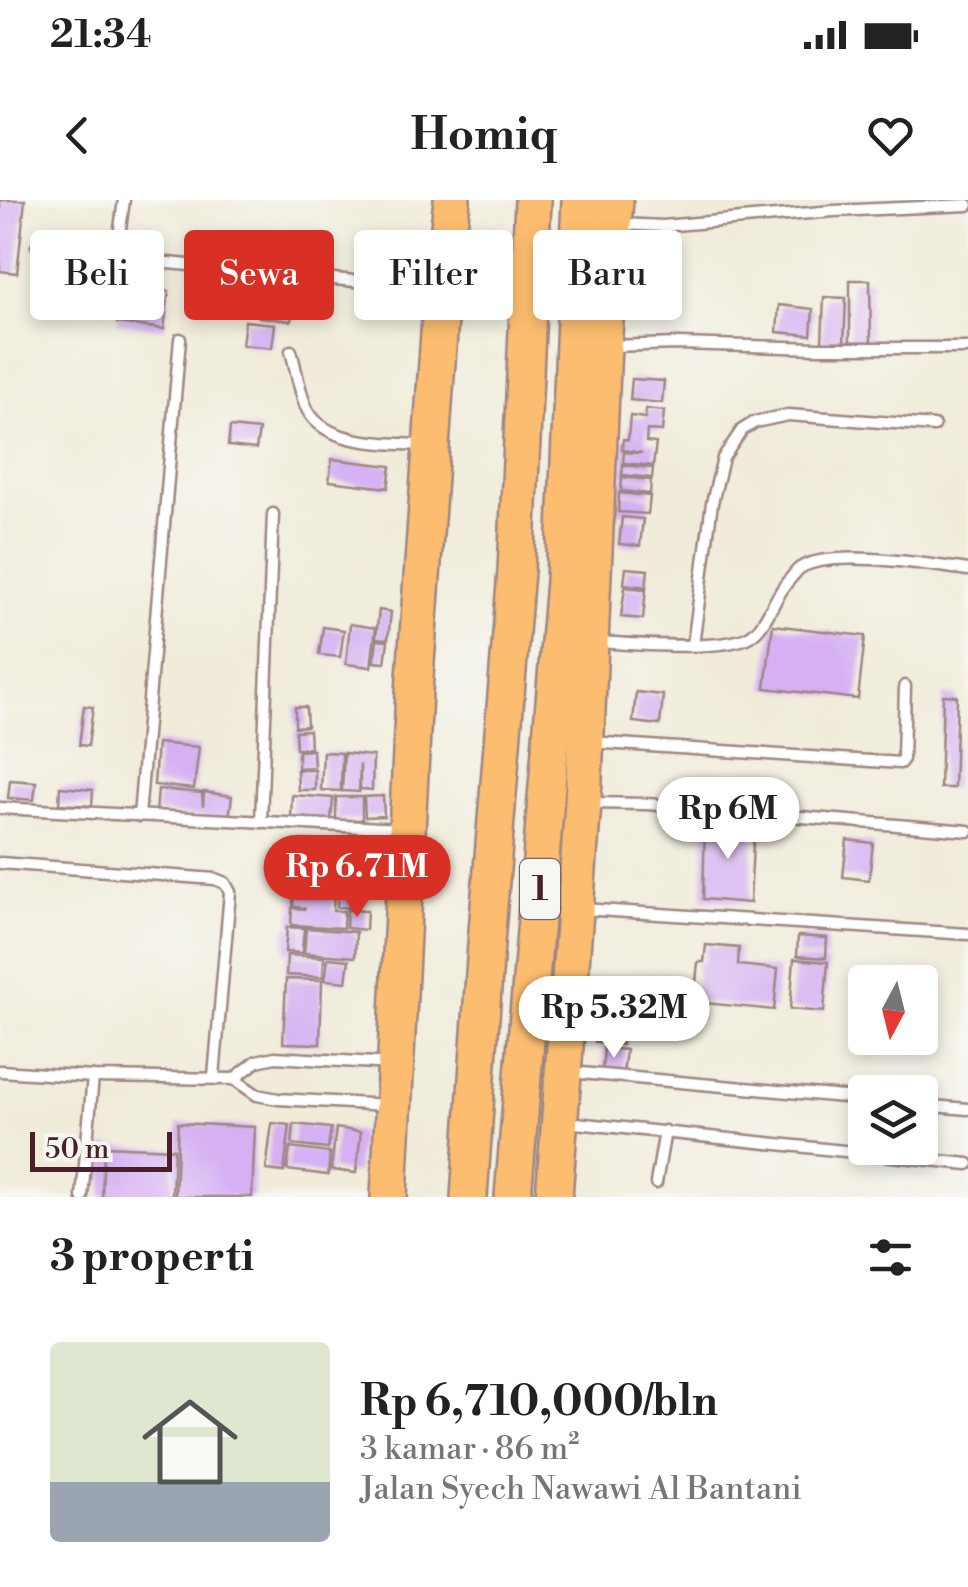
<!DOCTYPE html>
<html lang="id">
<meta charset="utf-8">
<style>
:root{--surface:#fff;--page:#f2f2f2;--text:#222;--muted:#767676;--accent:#d93025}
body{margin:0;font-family:"Libre Bodoni",serif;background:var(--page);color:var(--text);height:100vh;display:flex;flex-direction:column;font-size:38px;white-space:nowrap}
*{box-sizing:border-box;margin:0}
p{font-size:32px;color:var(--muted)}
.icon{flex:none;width:55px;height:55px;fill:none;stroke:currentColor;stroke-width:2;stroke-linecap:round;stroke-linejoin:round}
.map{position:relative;height:997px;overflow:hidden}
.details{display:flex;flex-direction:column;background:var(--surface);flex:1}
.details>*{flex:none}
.hud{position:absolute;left:30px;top:30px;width:910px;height:90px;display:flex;gap:20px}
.needle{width:65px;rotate:187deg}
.controls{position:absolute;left:848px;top:765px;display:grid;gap:20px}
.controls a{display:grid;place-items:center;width:90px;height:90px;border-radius:10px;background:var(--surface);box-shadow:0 5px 15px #0003;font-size:50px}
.scale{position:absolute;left:30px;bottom:25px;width:142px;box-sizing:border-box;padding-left:10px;border:5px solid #4a1f2b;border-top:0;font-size:28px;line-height:35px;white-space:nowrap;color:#4a1f2b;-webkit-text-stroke:8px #f6f6f2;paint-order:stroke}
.price{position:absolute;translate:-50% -85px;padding:0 22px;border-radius:35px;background:#fff;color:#222;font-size:32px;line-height:65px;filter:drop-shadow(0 2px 5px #0008)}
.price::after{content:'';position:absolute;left:50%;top:60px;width:30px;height:22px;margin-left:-15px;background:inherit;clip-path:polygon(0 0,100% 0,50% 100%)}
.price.selected{background:var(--accent);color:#fff}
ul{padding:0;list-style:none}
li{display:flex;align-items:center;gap:30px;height:250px;padding:0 50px}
li span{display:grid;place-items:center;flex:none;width:280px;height:200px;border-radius:10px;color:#555}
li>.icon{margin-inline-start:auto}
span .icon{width:120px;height:120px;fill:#fffc;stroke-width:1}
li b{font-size:42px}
h2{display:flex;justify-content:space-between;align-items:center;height:120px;padding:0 50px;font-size:42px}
.chip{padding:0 35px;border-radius:10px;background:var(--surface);box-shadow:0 5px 15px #0003;font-size:35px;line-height:90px}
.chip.selected{background:var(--accent);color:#fff}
.status{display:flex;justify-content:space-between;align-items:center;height:70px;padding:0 50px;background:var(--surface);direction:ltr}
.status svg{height:28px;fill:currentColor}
header{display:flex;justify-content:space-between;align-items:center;height:130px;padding:0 50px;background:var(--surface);font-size:45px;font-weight:700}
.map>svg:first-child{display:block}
</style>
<div class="status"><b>21:34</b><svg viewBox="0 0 49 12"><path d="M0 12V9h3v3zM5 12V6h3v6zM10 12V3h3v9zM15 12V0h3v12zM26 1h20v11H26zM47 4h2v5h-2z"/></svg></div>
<header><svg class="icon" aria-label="back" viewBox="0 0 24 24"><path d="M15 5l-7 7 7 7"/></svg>Homiq<svg class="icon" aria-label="heart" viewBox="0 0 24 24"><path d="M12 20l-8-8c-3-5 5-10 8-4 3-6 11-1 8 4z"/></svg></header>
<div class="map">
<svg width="968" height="997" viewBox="0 0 968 997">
<rect width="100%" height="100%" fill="#f6f6f2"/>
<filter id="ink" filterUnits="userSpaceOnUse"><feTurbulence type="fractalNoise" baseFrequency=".01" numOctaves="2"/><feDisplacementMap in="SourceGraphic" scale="20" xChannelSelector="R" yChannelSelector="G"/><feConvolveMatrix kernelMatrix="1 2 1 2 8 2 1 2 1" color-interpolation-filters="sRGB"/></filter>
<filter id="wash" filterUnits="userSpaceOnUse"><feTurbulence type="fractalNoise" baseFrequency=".0048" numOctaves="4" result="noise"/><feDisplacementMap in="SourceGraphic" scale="40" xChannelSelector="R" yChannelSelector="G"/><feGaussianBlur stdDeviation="2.25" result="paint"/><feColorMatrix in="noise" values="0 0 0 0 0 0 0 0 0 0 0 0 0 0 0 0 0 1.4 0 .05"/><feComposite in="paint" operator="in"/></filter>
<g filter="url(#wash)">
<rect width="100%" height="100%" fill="#f1ecda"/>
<g id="blocks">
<!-- building -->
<g fill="#d5b0f3">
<polygon points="0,0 25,0 17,73 0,71"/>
<polygon points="850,80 870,80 871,142 850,142"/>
<polygon points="121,85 169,91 164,129 117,123"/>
<polygon points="227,91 251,94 249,108 225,105"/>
<polygon points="824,97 846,98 844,143 822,142"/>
<polygon points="261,98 294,102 291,121 259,117"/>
<polygon points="779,105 813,109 811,135 777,132"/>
<polygon points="245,121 275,124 272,148 242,145"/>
<polygon points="632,179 664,181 662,203 630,200"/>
<polygon points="646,209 664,211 662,231 647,230 646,242 656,243 653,266 623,263 624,252 642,253 622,250 623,239 628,240 630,216 645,218"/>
<polygon points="230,227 259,230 256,249 228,246"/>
<polygon points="332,259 391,266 388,288 329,281"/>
<polygon points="623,265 653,268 652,278 622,275"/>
<polygon points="622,277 651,280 650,294 621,291"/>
<polygon points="619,293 650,296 648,314 618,312"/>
<polygon points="622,317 643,319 640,346 619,344"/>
<polygon points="626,368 648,370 646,387 624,384"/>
<polygon points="625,387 646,389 643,419 621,417"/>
<polygon points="379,410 391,412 388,439 376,438"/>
<polygon points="350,424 376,428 371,467 346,464"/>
<polygon points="773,425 865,436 858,499 765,488"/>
<polygon points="323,427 344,430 340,457 319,455"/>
<polygon points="377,440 388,441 385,463 374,462"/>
<polygon points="636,492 663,495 660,525 633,522"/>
<polygon points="943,495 957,496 954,588 940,588"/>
<polygon points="84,506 93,507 88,546 79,545"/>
<polygon points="295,507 306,507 307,526 295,527"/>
<polygon points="309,530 310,548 296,549 295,531"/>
<polygon points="157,543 199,547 194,589 154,585"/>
<polygon points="313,550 314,567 298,568 298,551"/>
<polygon points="323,552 342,553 341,591 321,590"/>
<polygon points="344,553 373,556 372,590 360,589 360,564 359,592 342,591"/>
<polygon points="297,570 315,570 315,590 298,590"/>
<polygon points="10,580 36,582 34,600 8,598"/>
<polygon points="60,587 93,590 92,606 59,604"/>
<polygon points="158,589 202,593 203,606 204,592 232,596 229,618 156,613"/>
<polygon points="292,595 333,598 331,620 291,617"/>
<polygon points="383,596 384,616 365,617 364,597"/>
<rect x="336" y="597" width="26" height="23"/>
<polygon points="705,622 754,624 750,703 703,699"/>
<polygon points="301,640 328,642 326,662 299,659"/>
<polygon points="847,640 873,643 869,680 843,677"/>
<polygon points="331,642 357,645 356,665 328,662"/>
<polygon points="295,663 336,666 334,691 293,688"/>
<polygon points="338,689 356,690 354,708 337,707"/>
<polygon points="294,691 334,693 333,711 344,711 343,728 291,725 292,708 306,709 293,706"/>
<polygon points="347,710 367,711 366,730 346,728"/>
<polygon points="287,727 304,728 302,753 285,752"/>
<polygon points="306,728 356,732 355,757 304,753"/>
<polygon points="798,736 827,738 826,758 797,756"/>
<polygon points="706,745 739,748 738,765 778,769 774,810 694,802 698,762 704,762"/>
<polygon points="287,755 324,757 323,777 286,775"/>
<polygon points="328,758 349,760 346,782 325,780"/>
<polygon points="794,759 828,762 824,812 790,809"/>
<polygon points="286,779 322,780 320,844 283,843"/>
<polygon points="597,805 622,807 620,826 595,824"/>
<polygon points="596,827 623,830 622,845 595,842"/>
<polygon points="604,848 626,850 623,874 602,871"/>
<polygon points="178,923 255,927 252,997 175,997"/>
<polygon points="272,923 290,925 284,972 266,970"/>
<polygon points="294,924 331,928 328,949 292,945"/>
<polygon points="336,928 361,932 356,973 331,970"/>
<polygon points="104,946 174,949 172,997 102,997"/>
<polygon points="290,948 330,953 328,975 287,970"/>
</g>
</g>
</g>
<g filter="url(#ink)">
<use href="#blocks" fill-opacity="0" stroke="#9e8682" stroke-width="2.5"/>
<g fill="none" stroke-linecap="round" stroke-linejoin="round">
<!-- lane casing -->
<g stroke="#9e8682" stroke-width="15">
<g id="lane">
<polyline points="620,24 663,26 833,11 968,5"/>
<polyline points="37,46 116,58 438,89"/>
<polyline points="116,58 124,0"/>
<polyline points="609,146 678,144 818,148 968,148"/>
<path d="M291,151c5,17 9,45 17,60 20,35 81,32 116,34"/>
<path d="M597,442c32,2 129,10 153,-6 17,-10 25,-42 40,-57 3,-3 6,-8 10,-11 31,-20 131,-3 168,2"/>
<polyline points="693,445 712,303 723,258 742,230 755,222 788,215 934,226"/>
<polyline points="590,542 900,563 903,559 905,486"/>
<polyline points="590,603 647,604 968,631"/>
<polyline points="0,608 400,629"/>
<polyline points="139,616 180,139"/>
<polyline points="261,622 273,314"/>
<polyline points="0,663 215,679 225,683 230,692 214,877"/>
<polyline points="582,709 968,734"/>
<polyline points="0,871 93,877 234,879 257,895 278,899 388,905"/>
<polyline points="570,872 865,899"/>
<polyline points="234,879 257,861 275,857 392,864"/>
<polyline points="920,905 968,909"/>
<polyline points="566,922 968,964"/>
<polyline points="656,983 665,931"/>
<polyline points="82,997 93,877"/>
</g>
</g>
<!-- highway casing -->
<g stroke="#9e8682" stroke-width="40">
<g id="highway">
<polyline points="389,997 414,492 442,90 452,0"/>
<polyline points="469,997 486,744 516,371 533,0"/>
<polyline points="513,997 564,381 580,0"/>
<polyline points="554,997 583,602 603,146 615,0"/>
</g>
</g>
<!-- lane -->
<use href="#lane" stroke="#fff" stroke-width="10"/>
<!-- highway -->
<use href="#highway" stroke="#fcbd6f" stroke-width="35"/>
</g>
</g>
<g text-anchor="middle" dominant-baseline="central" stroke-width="10" stroke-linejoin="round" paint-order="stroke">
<!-- shield labels -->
<rect fill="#f6f6f2" stroke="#7e6067" stroke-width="2.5" x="520" y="659" width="40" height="60" rx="8"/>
<g font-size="35" font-weight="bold" fill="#4a1f2b">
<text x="540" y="689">1</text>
</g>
</g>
</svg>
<div class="controls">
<a><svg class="needle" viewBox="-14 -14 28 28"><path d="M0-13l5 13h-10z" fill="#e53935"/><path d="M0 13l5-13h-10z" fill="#767676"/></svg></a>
<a><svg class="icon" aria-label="layers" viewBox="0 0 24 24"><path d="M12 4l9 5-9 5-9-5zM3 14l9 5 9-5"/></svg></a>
</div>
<div class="scale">50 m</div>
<b class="price" style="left:728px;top:662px">Rp 6M</b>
<b class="price selected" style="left:357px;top:720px">Rp 6.71M</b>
<b class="price" style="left:614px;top:861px">Rp 5.32M</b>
<div class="hud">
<a class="chip">Beli</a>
<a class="chip selected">Sewa</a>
<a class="chip">Filter</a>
<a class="chip">Baru</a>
</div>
</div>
<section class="details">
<h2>3 properti<svg class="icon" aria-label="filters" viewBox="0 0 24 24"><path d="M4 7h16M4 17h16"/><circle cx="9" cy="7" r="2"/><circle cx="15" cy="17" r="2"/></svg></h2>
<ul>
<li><span style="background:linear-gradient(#dfe7d0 70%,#9aa5b1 0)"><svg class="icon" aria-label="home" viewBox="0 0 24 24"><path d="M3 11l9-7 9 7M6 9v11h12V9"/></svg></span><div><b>Rp 6,710,000/bln</b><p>3 kamar · 86 m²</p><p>Jalan Syech Nawawi Al Bantani</p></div></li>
</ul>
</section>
